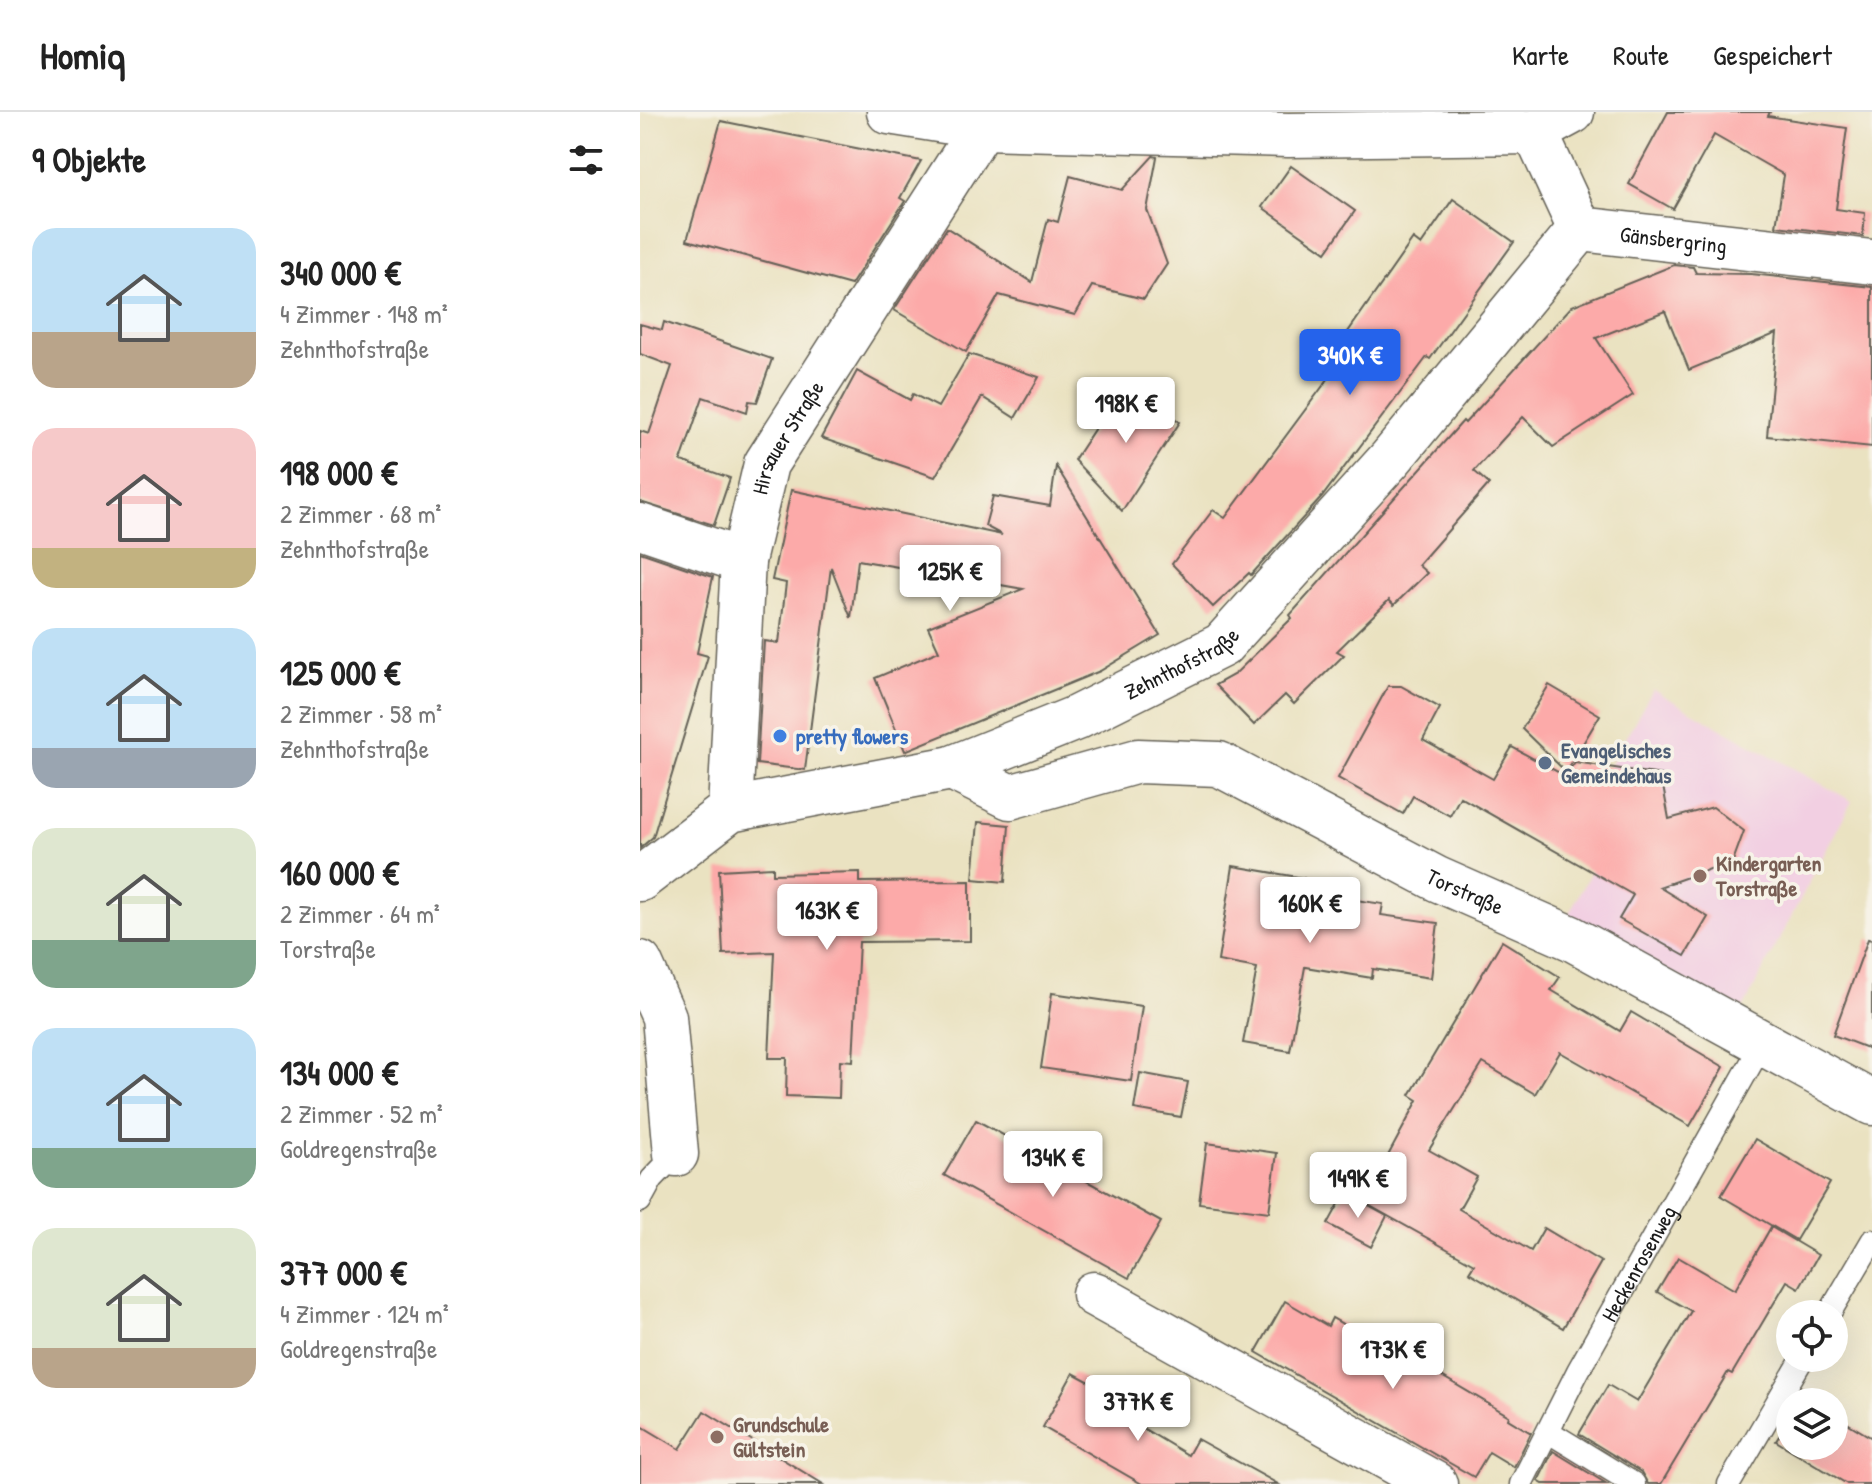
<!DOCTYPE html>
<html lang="de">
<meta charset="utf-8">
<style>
:root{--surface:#fff;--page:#f6f6f6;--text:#222;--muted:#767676;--line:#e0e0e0;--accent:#2563eb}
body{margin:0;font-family:"Patrick Hand",sans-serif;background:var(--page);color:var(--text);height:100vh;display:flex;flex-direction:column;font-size:30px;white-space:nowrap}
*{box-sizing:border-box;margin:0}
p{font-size:26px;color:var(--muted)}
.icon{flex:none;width:44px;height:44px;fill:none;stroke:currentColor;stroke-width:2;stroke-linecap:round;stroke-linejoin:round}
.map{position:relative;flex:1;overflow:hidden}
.panel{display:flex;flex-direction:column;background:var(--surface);width:640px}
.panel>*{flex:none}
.controls{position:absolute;left:1136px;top:1188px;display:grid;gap:16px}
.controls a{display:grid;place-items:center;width:72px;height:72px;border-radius:50%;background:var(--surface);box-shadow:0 8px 32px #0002;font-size:40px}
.price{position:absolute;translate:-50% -68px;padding:0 18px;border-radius:8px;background:#fff;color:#222;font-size:26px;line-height:52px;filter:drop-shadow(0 2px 4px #0008)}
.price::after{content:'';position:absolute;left:50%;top:48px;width:24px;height:18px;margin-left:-12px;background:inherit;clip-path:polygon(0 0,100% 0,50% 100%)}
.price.active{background:var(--accent);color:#fff}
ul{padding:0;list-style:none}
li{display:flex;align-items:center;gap:24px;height:200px;padding:0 32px}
li span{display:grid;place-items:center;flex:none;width:224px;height:160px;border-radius:24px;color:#555}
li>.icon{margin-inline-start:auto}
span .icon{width:96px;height:96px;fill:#fffc;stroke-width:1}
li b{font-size:34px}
h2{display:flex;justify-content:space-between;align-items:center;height:96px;padding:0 32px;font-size:34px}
header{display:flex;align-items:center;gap:48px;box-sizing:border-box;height:112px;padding:0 40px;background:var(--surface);border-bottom:2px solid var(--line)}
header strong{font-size:38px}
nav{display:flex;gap:44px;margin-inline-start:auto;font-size:28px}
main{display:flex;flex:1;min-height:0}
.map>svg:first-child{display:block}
</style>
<header>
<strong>Homiq</strong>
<nav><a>Karte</a><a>Route</a><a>Gespeichert</a></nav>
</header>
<main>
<section class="panel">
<h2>9 Objekte<svg class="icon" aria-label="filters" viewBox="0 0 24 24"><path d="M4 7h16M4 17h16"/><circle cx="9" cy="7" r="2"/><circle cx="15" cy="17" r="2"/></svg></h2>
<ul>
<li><span style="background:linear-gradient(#bfe0f5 65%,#b9a48a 0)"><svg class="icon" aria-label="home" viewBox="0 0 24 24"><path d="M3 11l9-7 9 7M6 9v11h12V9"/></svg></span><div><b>340 000 €</b><p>4 Zimmer · 148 m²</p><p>Zehnthofstraße</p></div></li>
<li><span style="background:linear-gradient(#f6c9c9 75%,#c2b280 0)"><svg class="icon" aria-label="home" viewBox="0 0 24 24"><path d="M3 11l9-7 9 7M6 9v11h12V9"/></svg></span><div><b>198 000 €</b><p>2 Zimmer · 68 m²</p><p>Zehnthofstraße</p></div></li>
<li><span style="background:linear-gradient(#bfe0f5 75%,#9aa5b1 0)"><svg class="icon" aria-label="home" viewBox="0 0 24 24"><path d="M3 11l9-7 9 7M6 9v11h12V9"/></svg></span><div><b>125 000 €</b><p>2 Zimmer · 58 m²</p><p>Zehnthofstraße</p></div></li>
<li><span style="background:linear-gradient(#dfe7d0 70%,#7fa58c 0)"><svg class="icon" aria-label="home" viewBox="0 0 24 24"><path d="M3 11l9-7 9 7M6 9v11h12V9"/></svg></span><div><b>160 000 €</b><p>2 Zimmer · 64 m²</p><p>Torstraße</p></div></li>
<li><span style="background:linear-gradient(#bfe0f5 75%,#7fa58c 0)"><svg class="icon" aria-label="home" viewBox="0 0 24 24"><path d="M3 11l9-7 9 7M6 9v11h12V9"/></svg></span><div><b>134 000 €</b><p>2 Zimmer · 52 m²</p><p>Goldregenstraße</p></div></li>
<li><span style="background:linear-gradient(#dfe7d0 75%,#b9a48a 0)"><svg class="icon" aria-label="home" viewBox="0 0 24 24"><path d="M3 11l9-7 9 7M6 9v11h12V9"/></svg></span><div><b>377 000 €</b><p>4 Zimmer · 124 m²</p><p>Goldregenstraße</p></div></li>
</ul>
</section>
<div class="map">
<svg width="1232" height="1372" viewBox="0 0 1232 1372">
<rect width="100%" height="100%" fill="#f7f3e8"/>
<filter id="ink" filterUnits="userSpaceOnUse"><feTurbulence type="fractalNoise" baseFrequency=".0125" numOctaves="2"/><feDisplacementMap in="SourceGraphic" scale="16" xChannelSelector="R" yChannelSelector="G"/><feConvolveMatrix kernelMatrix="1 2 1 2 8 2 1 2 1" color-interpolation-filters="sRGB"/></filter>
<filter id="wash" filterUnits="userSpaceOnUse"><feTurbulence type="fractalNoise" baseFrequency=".006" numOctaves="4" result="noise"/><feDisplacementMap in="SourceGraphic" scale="32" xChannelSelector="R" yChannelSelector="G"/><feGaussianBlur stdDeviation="1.8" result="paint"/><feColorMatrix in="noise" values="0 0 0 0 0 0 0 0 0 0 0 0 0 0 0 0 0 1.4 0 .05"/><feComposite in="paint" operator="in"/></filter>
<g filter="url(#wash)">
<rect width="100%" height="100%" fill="#eae2c1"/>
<!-- built -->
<polygon fill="#f2cfe2" points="1013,578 1212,689 1098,906 924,811 973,717 943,699"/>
<g id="blocks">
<!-- building -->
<g fill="#fcaaa9">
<polygon points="1028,0 1130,0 1128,4 1207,16 1196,97 1225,101 1223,124 1136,114 1144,63 1074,23 1033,97 989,72"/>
<polygon points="81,9 281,49 260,86 265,89 211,173 47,128"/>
<polygon points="513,44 517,45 507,98 527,152 504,187 452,174 435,203 359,183 326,240 254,198 307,116 392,170 408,107 418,110 430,64 482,78"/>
<polygon points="651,54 715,99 686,140 622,95"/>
<polygon points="813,87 874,130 790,247 787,245 682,385 611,463 609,461 573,495 532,452 573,398 585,406 691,263 682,257 773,127 781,133"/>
<polygon points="1034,153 1053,155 1056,161 1111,162 1232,175 1232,335 1127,324 1137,221 1049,258 1025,199 956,226 993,283 913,335 883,305 834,359 849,372 778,453 787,461 754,493 749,488 697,539 704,543 654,592 645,583 614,613 575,573 595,562 652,506 650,503 823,309 825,311 932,194"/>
<polygon points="24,210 132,247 117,290 109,289 107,300 63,285 41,349 90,366 74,413 0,390 0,319 9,322 32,254 0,242 0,212 22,218"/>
<polygon points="329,242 399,265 375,306 342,285 295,365 181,326 217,259 270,288 273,282 298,295"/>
<polygon points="484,272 540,310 482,399 434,348"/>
<polygon points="416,354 520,523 460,559 265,639 235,566 299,539 288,515 383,477 218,448 211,506 191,455 165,658 117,652 124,529 139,531 146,471 132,468 151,378 362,423 345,414 353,384 410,394"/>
<polygon points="0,440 73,465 57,541 68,544 13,725 0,736"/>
<polygon points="909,573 960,603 926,660 882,617"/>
<polygon points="748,574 761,574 800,596 783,628 853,667 872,635 925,664 935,650 1021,663 1029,707 1073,695 1104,719 1093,749 1019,775 1068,805 1045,844 979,807 993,783 820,685 810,704 773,684 763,702 698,666"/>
<polygon points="338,710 369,713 365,770 333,767"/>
<polygon points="593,754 664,766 662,780 743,792 741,803 798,811 791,866 733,857 732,866 665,855 650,939 603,931 617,856 578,849"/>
<polygon points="133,755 133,762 220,760 220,770 330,769 330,829 219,830 213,949 200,948 199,986 146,984 147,946 129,946 134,840 83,842 79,758"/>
<polygon points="1228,827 1232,828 1232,938 1193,923"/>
<polygon points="862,829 920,865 911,878 980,919 991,900 1084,955 1050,1014 920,940 895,982 843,951 789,1038 837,1065 819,1097 891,1139 904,1116 961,1150 923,1216 829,1160 834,1152 723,1090 778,988 770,983"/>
<polygon points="412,881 502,894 491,969 401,956"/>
<polygon points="500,961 548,970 541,1005 494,997"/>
<polygon points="336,1008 521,1110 489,1166 304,1063"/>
<polygon points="1115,1027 1190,1071 1156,1128 1081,1084"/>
<polygon points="567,1031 637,1041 629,1100 559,1091"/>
<polygon points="705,1081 747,1104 731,1135 688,1112"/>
<polygon points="1131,1115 1178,1143 1159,1176 1147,1169 1092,1262 1088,1260 1021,1372 1008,1372 1001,1360 939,1322 968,1273 997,1290 1051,1199 1017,1180 1038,1145 1095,1178"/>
<polygon points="645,1189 688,1214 692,1206 757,1243 759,1239 869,1304 868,1307 891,1321 874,1355 849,1340 834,1365 616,1240"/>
<polygon points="433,1261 478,1285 471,1297 548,1343 557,1327 638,1372 502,1372 403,1315"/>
<polygon points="64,1299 183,1372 0,1372 0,1313 40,1337"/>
<polygon points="1194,1303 1232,1326 1232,1372 1207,1372 1136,1329 1150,1306 1150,1334 1194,1334"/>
<polygon points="913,1339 967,1372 903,1372 898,1369"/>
</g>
</g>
</g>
<g filter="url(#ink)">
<use href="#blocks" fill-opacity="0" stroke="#646156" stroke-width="2"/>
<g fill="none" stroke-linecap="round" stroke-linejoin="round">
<!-- service casing -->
<g stroke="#646156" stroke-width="25">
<g id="service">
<polyline points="0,1089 12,1067 36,1042"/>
<polyline points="1189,1202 1232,1129"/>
<polyline points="909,1320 994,1372"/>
<path id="s1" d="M881,1372l57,-113 184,-327"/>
<polyline points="1089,1372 1163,1246"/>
</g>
</g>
<!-- minor casing -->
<g stroke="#646156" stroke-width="47">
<g id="minor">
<polyline points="895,20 940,117"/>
<path id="s2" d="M940,117l292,33"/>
<polyline points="0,414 103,449"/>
<path id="s3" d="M312,656l58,29 128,-36 81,3 218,115 134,59 301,165"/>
<path id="s4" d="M90,698l13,-249 23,-97 216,-337 5,-15"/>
<path id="s5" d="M0,767l90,-69 222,-42 124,-50 146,-73 169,-187 189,-229"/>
<polyline points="0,851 24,905 36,1042"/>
<polyline points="454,1182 795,1372"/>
</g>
</g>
<!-- tertiary casing -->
<g stroke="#646156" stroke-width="47">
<polyline id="tertiary" points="249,0 342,15 648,23 895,20 932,0"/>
</g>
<!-- service -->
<use href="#service" stroke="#fff" stroke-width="22"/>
<!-- minor -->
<use href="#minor" stroke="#fff" stroke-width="44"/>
<!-- tertiary -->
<use href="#tertiary" stroke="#fff" stroke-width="44"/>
</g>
</g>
<!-- markers -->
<circle fill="#3f7fe0" stroke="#f7f3e8" stroke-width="3" cx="140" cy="624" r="8"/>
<circle fill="#5c6f8a" stroke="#f7f3e8" stroke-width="3" cx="905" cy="651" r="8"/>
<g fill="#8d6e63" stroke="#f7f3e8" stroke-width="3">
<circle cx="1060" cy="764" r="8"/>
<circle cx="77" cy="1325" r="8"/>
</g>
<g text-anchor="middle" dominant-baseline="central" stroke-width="7" stroke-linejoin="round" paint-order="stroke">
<!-- street labels -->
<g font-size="22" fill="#1c1c1c" stroke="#f7f3e8">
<text stroke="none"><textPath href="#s2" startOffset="94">Gänsbergring</textPath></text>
<text stroke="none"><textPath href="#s4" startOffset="382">Hirsauer Straße</textPath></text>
<text stroke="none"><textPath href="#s5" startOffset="592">Zehnthofstraße</textPath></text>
<text stroke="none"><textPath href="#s3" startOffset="556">Torstraße</textPath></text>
<text stroke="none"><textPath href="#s1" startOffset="250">Heckenrosenweg</textPath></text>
</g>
<!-- shop labels -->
<g font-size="22" font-weight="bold" fill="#366cbe" stroke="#f7f3e8" text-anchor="start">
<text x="156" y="624">pretty flowers</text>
</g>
<!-- service labels -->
<g font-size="22" font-weight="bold" fill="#4e5e75" stroke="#f7f3e8" text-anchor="start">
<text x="921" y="638">Evangelisches<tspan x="921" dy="25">Gemeindehaus</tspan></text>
</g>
<!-- education labels -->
<g font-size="22" font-weight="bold" fill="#785e54" stroke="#f7f3e8" text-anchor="start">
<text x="1076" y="751">Kindergarten<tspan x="1076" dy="25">Torstraße</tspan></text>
<text x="93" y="1312">Grundschule<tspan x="93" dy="25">Gültstein</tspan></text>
</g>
</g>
</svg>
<div class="controls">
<a><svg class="icon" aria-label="locate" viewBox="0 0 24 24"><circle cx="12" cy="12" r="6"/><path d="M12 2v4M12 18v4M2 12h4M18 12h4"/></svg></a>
<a><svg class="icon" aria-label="layers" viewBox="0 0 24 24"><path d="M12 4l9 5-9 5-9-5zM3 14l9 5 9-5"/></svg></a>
</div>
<b class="price active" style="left:710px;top:285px">340K €</b>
<b class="price" style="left:486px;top:333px">198K €</b>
<b class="price" style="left:310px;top:501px">125K €</b>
<b class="price" style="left:670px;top:833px">160K €</b>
<b class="price" style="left:187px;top:840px">163K €</b>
<b class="price" style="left:413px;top:1087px">134K €</b>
<b class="price" style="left:718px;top:1108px">149K €</b>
<b class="price" style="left:753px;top:1279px">173K €</b>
<b class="price" style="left:498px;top:1331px">377K €</b>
</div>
</main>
